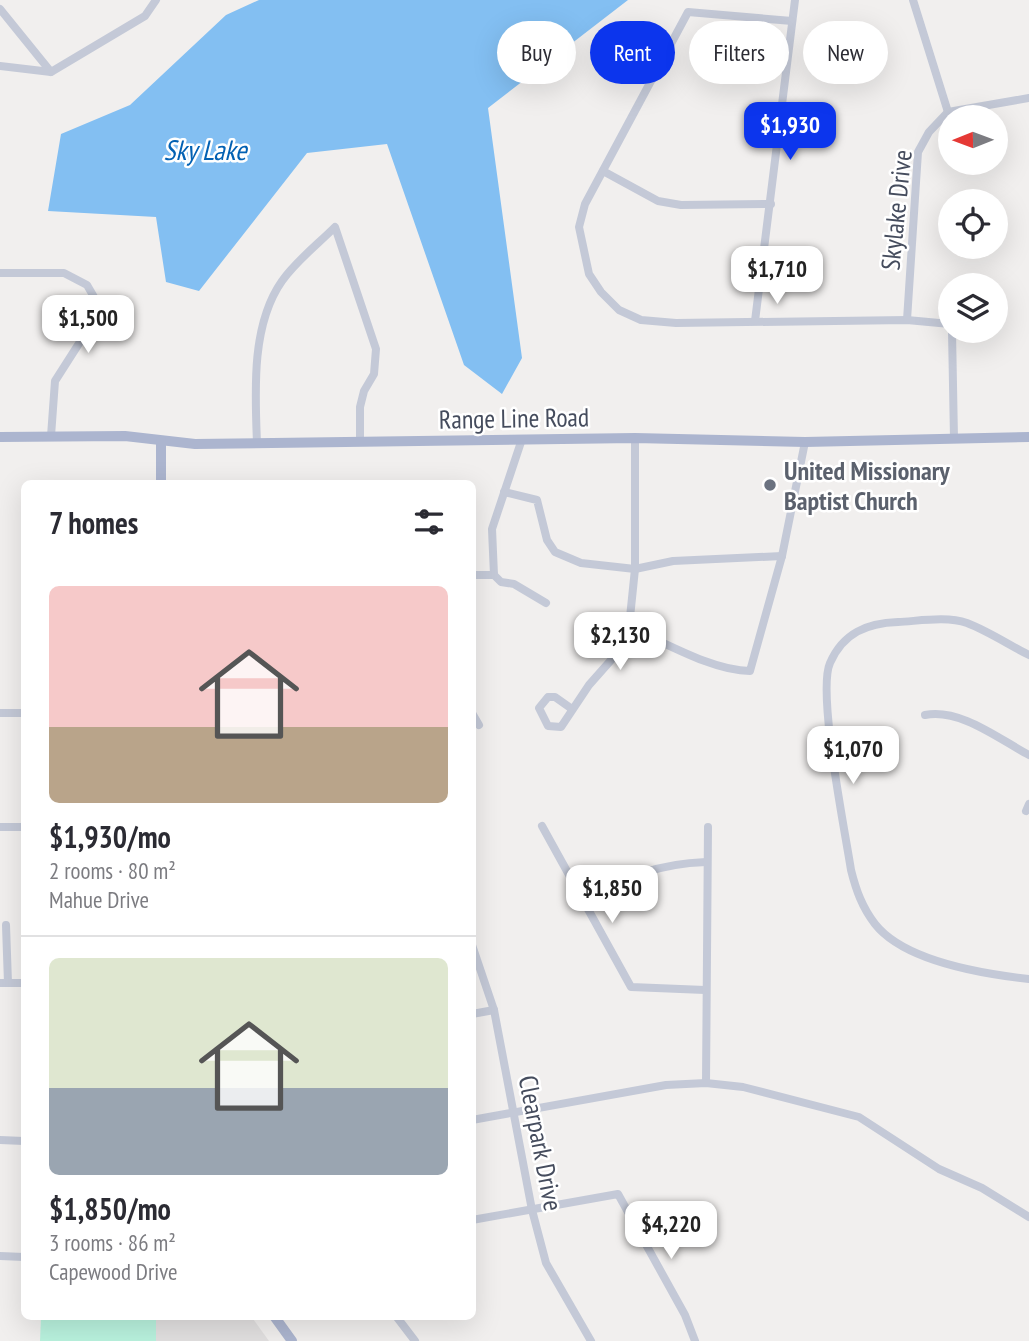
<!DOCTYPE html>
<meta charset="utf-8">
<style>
:root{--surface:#fff;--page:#f2f2f3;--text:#2b2b33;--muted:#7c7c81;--line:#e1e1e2;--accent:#0c35ed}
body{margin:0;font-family:"PT Sans Narrow",sans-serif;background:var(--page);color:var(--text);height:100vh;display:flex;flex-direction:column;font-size:26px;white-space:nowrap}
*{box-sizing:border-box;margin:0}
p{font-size:23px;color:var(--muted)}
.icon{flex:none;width:38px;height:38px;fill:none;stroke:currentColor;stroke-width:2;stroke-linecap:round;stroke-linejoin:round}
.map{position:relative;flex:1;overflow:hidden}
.drawer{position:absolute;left:21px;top:480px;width:455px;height:840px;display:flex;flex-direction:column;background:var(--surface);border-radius:10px;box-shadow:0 7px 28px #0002}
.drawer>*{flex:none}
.hud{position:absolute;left:497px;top:21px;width:427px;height:63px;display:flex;gap:14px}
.needle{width:46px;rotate:269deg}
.fabs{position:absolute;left:938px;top:105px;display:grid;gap:14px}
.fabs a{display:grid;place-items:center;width:70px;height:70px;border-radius:50%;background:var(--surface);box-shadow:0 7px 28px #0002;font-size:35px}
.price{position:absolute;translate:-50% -60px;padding:0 16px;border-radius:14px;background:#fff;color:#222;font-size:23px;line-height:46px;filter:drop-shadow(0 2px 4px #0008)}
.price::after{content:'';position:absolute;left:50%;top:42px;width:21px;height:16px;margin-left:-10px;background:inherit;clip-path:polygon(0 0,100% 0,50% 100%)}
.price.current{background:var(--accent);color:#fff}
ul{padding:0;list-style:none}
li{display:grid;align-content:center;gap:14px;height:371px;padding:0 28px}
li+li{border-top:2px solid var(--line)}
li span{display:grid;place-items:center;height:217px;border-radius:10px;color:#555}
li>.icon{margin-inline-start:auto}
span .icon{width:126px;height:126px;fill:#fffc;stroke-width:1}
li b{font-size:30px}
h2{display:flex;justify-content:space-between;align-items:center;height:84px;padding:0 28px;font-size:30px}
.tag{padding:0 24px;border-radius:32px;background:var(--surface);box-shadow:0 7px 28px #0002;font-size:24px;line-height:63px}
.tag.current{background:var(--accent);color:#fff}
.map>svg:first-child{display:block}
</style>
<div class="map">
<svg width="1029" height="1341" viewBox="0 0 1029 1341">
<rect width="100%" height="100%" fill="#f1efee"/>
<!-- education -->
<polygon fill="#e2e0e0" points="156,1316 251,1316 269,1341 156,1341"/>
<!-- green -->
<polygon fill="#b9f2de" points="41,1316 156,1316 156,1341 40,1341"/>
<!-- water -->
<polygon fill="#83bff2" points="259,0 628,0 488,108 522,358 502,394 464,365 387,144 307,153 199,291 166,282 156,217 48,211 61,134 130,105 226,15"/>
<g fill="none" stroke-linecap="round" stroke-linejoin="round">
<!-- minor -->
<g stroke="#c4c9d7" stroke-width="8">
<polyline points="913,0 948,112"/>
<polyline points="0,9 51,72"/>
<polyline points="792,21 688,12 585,204 579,227 589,274 601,292 619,310 641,320 676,323 907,320 950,324"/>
<polyline points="0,66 51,72 145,16 156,0"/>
<polyline points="603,171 658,201 681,205 771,204"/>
<polyline points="0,273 64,273 87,285 94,297 94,320 55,381 51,436"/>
<polyline points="907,320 918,152 929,132 948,112 1029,98"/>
<polyline points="755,321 795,0"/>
<polyline points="952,331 954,439"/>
<path d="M257,443c-2,-51 -6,-118 25,-162 14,-20 36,-37 53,-54l41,122 -2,25 -10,17 -4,16v35"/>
<polyline points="504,492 537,500 547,540 555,552 581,563 635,569 673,561 782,556"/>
<polyline points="472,575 494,575"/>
<polyline points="494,575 492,529 522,439"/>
<polyline points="494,575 501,582 514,584 546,603"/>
<path d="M629,627c35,15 84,44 121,44l32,-115 23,-114"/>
<path d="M1029,655c-20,-10 -41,-24 -62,-32 -20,-7 -48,-2 -69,-1 -31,1 -55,11 -68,41 -13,29 15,168 21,207 5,20 11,37 24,54 30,38 109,50 154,55"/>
<polyline points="572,709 555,697 548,697 539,708 548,726 561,727 589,685 620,650 629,627 635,569 635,438"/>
<polyline points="0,713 24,713"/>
<polyline points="472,713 479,725"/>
<path d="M925,715c35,-7 74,24 104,40"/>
<polyline points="1026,811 1029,804"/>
<polyline points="542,826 631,987 705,990"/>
<polyline points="0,827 24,827"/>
<path d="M582,901c46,-23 71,-37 124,-39"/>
<polyline points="6,925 8,983"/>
<polyline points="472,945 494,1010 532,1210 546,1263 591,1341"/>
<polyline points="0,983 24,983"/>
<polyline points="472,1014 494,1010"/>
<polyline points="706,1083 708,827"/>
<polyline points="472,1120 666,1085 706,1083 743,1087 859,1117 939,1169 982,1188 1029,1217"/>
<polyline points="0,1140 24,1141"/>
<polyline points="472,1220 618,1194 685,1315 695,1341"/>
<polyline points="0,1256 24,1257"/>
<polyline points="396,1316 415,1341"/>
</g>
<!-- major -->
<g stroke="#acb5cf" stroke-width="10">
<polyline points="0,437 125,436 195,444 635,438 805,442 1029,437"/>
<polyline points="161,441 161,483"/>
<polyline points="274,1316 292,1341"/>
</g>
</g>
<!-- markers -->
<circle fill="#6b7280" stroke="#fff" stroke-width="2.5" cx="770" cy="485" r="7"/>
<g text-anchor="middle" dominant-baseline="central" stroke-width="5" stroke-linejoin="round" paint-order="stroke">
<!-- street labels -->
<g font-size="26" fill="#454c5d" stroke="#fff">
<text transform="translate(896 210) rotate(-84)">Skylake Drive</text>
<text transform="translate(514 418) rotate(-1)">Range Line Road</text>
<text transform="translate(541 1143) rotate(79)">Clearpark Drive</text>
</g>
<!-- worship labels -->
<g font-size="26" font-weight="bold" fill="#5b616d" stroke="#fff" text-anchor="start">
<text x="784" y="470">United Missionary<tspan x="784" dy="30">Baptist Church</tspan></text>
</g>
<!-- water labels -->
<g font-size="28" font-style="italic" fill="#0261b3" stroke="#fff">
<text x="205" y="149">Sky Lake</text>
</g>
</g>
</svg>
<div class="fabs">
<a><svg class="needle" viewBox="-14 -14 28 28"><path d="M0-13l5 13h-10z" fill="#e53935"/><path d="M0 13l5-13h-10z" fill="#7c7c81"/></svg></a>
<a><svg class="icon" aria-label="locate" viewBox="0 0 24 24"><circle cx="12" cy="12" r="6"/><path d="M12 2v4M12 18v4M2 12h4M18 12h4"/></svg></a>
<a><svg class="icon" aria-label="layers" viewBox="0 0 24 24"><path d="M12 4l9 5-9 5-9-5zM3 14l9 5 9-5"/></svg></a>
</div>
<b class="price current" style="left:790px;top:162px">$1,930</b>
<b class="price" style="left:777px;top:306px">$1,710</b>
<b class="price" style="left:88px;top:355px">$1,500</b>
<b class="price" style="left:620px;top:672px">$2,130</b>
<b class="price" style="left:853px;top:786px">$1,070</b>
<b class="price" style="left:612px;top:925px">$1,850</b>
<b class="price" style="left:671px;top:1261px">$4,220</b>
<div class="hud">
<a class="tag">Buy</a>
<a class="tag current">Rent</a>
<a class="tag">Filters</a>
<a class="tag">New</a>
</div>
<section class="drawer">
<h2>7 homes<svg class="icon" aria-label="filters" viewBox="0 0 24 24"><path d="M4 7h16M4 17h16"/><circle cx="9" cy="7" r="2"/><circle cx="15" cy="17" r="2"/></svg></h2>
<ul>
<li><span style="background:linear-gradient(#f6c9c9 65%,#b9a48a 0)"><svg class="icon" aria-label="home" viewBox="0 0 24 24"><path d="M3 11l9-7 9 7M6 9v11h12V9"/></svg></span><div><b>$1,930/mo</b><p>2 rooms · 80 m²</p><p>Mahue Drive</p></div></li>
<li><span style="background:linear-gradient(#dfe7d0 60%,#9aa5b1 0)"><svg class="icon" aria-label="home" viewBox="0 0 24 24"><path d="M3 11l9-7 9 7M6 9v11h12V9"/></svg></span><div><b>$1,850/mo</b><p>3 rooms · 86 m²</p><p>Capewood Drive</p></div></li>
</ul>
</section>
</div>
